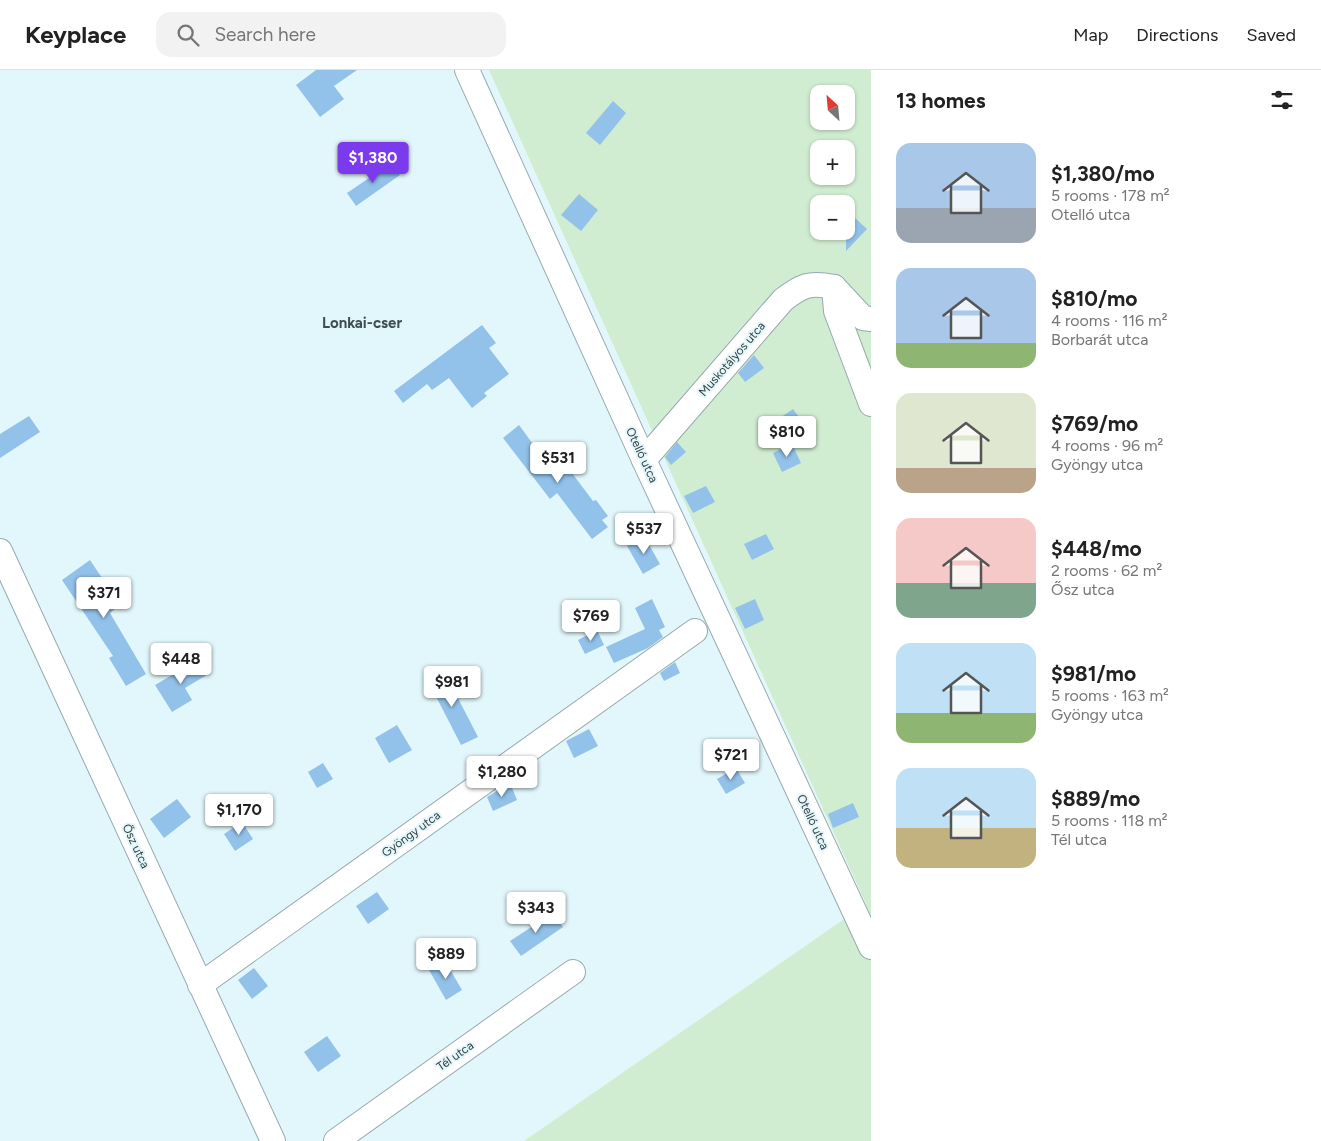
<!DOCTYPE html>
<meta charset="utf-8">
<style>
:root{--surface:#fff;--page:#f2f2f2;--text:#222;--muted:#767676;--line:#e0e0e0;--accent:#7c3aed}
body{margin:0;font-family:Figtree,sans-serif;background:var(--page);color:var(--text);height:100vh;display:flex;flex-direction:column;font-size:19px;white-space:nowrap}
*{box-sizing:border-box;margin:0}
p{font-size:16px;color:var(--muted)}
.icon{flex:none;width:28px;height:28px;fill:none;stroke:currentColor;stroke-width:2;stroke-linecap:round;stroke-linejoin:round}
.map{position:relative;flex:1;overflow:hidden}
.side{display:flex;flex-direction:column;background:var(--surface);width:450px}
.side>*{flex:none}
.needle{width:32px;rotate:334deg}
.controls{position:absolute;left:810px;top:15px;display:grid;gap:10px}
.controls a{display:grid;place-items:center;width:45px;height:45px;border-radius:10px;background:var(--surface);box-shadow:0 1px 4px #0004;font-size:25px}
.price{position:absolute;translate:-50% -42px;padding:0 11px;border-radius:5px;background:#fff;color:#222;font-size:16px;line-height:32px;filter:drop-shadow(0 1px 2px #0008)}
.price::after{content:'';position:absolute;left:50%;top:30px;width:15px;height:11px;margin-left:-8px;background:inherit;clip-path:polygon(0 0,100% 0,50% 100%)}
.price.selected{background:var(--accent);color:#fff}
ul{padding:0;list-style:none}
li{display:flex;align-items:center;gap:15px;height:125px;padding:0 25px}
li span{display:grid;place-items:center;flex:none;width:140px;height:100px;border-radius:15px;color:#555}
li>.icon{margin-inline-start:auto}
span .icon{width:60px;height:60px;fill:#fffc;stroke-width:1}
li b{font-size:21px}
h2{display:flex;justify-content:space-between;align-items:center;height:60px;padding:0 25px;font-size:21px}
header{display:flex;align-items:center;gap:30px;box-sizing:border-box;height:70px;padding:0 25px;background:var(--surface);border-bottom:1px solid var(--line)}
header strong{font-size:24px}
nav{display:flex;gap:28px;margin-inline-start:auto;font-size:18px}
.search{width:350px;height:45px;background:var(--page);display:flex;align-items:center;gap:12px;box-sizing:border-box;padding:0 18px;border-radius:15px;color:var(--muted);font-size:19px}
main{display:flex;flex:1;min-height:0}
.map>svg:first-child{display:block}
</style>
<header>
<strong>Keyplace</strong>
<div class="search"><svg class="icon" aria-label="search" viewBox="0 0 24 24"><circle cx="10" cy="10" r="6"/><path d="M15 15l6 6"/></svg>Search here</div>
<nav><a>Map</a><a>Directions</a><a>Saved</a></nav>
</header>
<main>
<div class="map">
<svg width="871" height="1071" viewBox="0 0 871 1071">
<rect width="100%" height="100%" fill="#e2f7fb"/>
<!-- green -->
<path fill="#d0edd1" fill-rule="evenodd" d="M489,0h382v1071h-347l342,-237zM819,24h27v27h-27zM819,79h27v27h-27zM819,134h27v27h-27z"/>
<!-- building -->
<g fill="#92c2ea">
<polygon points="316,0 357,0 334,16 344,29 320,47 296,15"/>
<polygon points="613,31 626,43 600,75 586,63"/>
<polygon points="391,93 400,105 356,136 347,123"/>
<polygon points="579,124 598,140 581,161 561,145"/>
<polygon points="855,148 867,159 846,181 846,157"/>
<polygon points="482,255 496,273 489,278 509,304 484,323 487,326 472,338 449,308 432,320 427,314 403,333 394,321"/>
<polygon points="754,285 764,298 745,312 738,303"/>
<polygon points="793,339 804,354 785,367 774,352"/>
<polygon points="29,346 40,362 0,388 0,364"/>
<polygon points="519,355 557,407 569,399 593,431 596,430 608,446 602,450 608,457 592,469 557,423 550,429 503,368"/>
<polygon points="677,372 686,382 671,395 665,387"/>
<polygon points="792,374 801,393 782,402 773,383"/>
<polygon points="706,416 715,432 693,443 684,426"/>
<polygon points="766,464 774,479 752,490 744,474"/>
<polygon points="644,466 660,494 643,504 627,476"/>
<polygon points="90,490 120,535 110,543 146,604 126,616 109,588 113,586 62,510"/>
<polygon points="652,529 665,557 659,560 663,567 648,578 614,593 606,577 645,559 635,538"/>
<polygon points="755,529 764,550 745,559 735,538"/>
<polygon points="597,560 604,575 585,584 578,570"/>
<polygon points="201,588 210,603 185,618 192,630 172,642 155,615"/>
<polygon points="675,592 680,603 664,611 660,603"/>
<polygon points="444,601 478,667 461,675 427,609"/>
<polygon points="397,655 412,680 389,693 375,668"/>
<polygon points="589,659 598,676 574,688 566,671"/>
<polygon points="323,693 333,709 317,718 308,702"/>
<polygon points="736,698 745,713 726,724 717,709"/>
<polygon points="510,713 517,730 493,741 487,727"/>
<polygon points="177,729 191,747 164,768 150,749"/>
<polygon points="853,733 859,747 833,758 828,744"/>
<polygon points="242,752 253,769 235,781 224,764"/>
<polygon points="377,822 389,839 368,854 356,836"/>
<polygon points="553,843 563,857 521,886 510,871"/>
<polygon points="445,891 462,920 446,930 429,900"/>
<polygon points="254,898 268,916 252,929 238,910"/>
<polygon points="327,966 341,986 318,1002 304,982"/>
</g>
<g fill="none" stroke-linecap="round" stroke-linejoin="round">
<!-- minor casing -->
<g stroke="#97aaae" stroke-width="26">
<g id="minor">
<polyline points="467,0 644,390 871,877"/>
<polyline points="834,217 836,241 871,334"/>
<polyline points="834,217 863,248 871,249"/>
<path d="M644,390l139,-160c19,-15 27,-18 51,-13"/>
<polyline points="0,481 273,1071"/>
<polyline points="200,915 695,561"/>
<polyline points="336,1071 573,902"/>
</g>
</g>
<!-- minor -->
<use href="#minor" stroke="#fff" stroke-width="24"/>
</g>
<g text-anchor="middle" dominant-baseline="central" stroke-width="4" stroke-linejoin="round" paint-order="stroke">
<!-- street labels -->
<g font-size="12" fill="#353d3e" stroke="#e2f7fb">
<text transform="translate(732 289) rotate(-49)">Muskotályos utca</text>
<text transform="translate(642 385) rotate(65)">Otelló utca</text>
<text transform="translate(813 752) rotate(65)">Otelló utca</text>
<text transform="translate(411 764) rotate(-36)">Gyöngy utca</text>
<text transform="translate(136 776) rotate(65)">Ősz utca</text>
<text transform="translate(455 986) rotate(-35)">Tél utca</text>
</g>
<!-- quarter labels -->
<g font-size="15" font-weight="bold" fill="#3e4f52" stroke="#e2f7fb">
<text x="362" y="253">Lonkai-cser</text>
</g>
</g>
</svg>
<div class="controls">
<a><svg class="needle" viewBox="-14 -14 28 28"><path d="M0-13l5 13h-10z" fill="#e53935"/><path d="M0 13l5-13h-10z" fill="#767676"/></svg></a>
<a>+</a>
<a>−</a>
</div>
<b class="price selected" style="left:373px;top:114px">$1,380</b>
<b class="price" style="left:787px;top:388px">$810</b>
<b class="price" style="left:558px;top:414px">$531</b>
<b class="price" style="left:644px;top:485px">$537</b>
<b class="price" style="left:104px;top:549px">$371</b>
<b class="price" style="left:591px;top:572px">$769</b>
<b class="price" style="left:181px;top:615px">$448</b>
<b class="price" style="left:452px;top:638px">$981</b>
<b class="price" style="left:731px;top:711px">$721</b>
<b class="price" style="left:502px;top:728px">$1,280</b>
<b class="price" style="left:239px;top:766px">$1,170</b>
<b class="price" style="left:536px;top:864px">$343</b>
<b class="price" style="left:446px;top:910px">$889</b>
</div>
<section class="side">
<h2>13 homes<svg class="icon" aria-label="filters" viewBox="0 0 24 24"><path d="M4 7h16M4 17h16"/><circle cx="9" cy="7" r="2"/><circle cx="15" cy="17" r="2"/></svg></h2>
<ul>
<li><span style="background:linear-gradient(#a9c7e8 65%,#9aa5b1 0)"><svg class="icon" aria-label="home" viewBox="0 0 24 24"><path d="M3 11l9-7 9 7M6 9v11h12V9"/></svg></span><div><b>$1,380/mo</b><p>5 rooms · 178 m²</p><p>Otelló utca</p></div></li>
<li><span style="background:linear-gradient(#a9c7e8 75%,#8fb573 0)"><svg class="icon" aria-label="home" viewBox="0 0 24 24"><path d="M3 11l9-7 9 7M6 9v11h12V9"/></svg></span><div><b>$810/mo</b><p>4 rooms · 116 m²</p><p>Borbarát utca</p></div></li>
<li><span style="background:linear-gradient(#dfe7d0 75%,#b9a48a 0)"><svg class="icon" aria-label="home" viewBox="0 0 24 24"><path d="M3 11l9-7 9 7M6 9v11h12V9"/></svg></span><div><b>$769/mo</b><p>4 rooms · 96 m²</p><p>Gyöngy utca</p></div></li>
<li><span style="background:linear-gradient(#f6c9c9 65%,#7fa58c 0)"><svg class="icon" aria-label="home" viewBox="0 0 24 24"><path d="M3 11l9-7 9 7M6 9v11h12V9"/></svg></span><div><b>$448/mo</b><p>2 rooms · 62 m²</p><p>Ősz utca</p></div></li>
<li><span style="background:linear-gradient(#bfe0f5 70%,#8fb573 0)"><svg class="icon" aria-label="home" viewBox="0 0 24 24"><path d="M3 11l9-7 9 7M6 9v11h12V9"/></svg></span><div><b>$981/mo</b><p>5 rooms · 163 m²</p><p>Gyöngy utca</p></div></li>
<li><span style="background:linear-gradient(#bfe0f5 60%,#c2b280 0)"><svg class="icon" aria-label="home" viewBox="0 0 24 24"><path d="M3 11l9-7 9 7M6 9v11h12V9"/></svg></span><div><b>$889/mo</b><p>5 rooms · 118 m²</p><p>Tél utca</p></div></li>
</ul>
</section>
</main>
